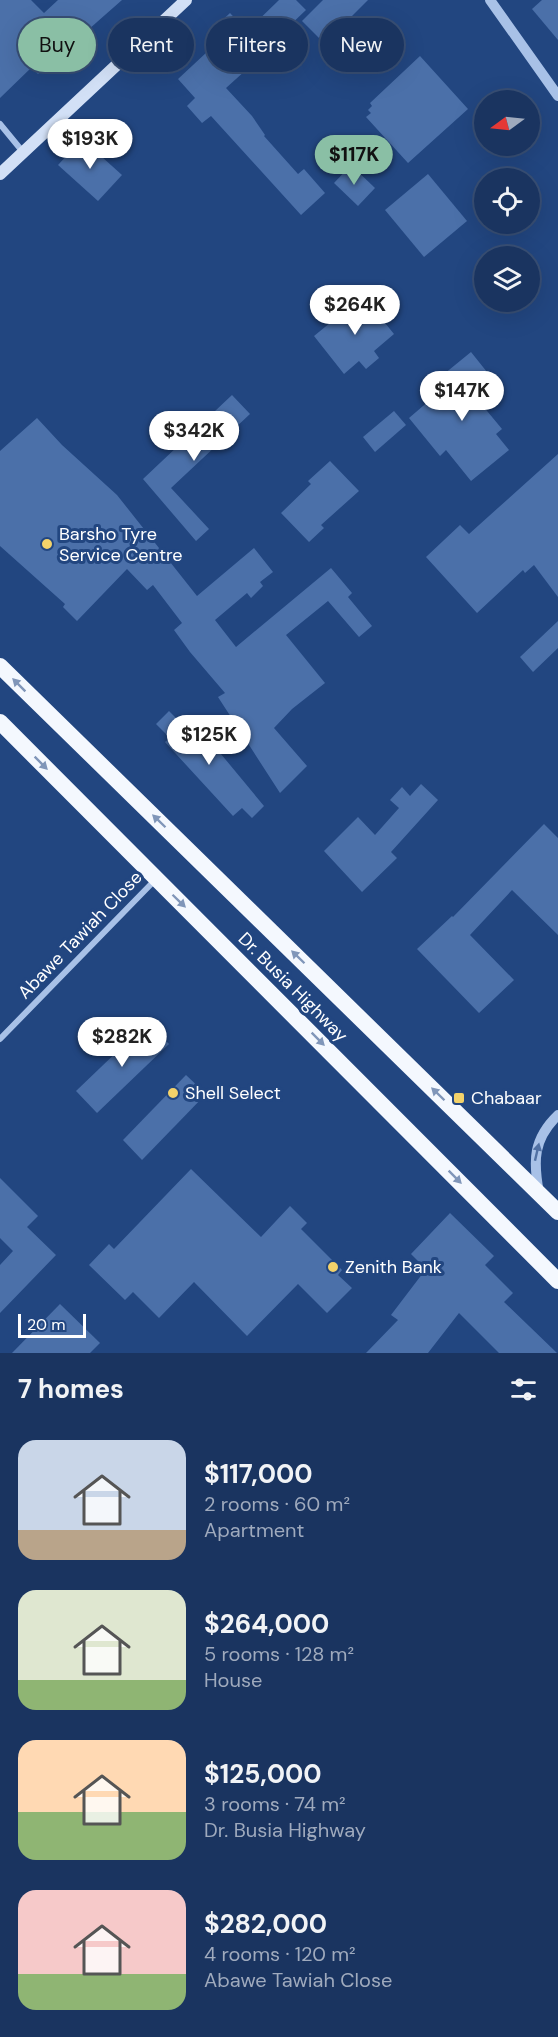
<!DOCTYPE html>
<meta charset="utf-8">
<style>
:root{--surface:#1a3460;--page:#273f69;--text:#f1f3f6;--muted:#9faabd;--line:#384f75;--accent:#8abfa5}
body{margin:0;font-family:"DM Sans",sans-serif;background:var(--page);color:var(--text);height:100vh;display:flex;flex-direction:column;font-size:22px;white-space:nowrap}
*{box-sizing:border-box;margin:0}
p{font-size:20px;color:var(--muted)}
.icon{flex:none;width:33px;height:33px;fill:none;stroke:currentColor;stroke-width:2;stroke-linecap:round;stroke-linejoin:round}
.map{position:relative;height:1353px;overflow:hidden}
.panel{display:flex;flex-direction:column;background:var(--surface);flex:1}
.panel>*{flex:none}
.top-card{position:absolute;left:18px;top:18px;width:522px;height:54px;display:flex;gap:12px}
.needle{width:39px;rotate:255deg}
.fabs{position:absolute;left:474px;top:90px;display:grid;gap:12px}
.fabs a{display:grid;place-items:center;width:66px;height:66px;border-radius:50%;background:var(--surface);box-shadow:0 6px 24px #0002,0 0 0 2px var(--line);font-size:30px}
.scale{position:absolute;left:18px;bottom:15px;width:68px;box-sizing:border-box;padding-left:6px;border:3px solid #fff;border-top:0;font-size:16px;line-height:21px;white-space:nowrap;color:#fff;-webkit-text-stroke:4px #224680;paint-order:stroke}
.price{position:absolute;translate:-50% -51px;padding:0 14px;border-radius:21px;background:#fff;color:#222;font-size:20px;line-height:39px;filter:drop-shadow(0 2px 3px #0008)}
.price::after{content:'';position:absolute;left:50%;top:36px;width:18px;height:14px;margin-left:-9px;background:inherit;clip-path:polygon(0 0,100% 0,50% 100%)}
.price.active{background:var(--accent);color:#111}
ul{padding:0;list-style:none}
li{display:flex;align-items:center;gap:18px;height:150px;padding:0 18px}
li span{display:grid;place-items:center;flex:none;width:168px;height:120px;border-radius:18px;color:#555}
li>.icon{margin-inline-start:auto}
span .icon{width:72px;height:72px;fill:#fffc;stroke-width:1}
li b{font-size:26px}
h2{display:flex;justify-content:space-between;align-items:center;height:72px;padding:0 18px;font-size:26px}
.chip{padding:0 21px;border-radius:27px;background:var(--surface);box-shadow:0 6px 24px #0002,0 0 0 2px var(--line);font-size:21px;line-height:54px}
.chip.active{background:var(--accent);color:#111}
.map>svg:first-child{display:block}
</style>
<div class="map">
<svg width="558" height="1353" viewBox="0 0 558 1353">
<rect width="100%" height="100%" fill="#224680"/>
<!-- building -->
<g fill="#4b70a9">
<polygon points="0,0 31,0 44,13 58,0 122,0 80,37 78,34 38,74 32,67 0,98"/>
<polygon points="279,0 296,0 306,10 264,50 266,52 226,88 252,116 265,135 264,136 298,174 304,169 325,193 301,215 211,116 202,123 187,106 195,98 178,79 222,38 213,29 230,13 247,31"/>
<polygon points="323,0 368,0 335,33 330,28 319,38 302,21"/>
<polygon points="542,0 558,0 558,40 532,9"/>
<polygon points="420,56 468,109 408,163 366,117 371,113 368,110 372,106 370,103"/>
<polygon points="82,139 122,175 98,201 58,165"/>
<polygon points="351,165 375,188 358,206 334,183"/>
<polygon points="428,174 467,221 424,257 385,210"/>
<polygon points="363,296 394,334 374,351 379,358 366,369 359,361 344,374 314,336"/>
<polygon points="471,352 487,372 468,388 502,429 496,434 509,450 471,481 446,450 440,456 409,418 451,382 444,374"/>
<polygon points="232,395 250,414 171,488 209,529 196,541 143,479"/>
<polygon points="394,411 406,425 375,452 363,437"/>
<polygon points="37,418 62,445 117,495 197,596 254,548 273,572 260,582 263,586 251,598 247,593 215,620 236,647 331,568 352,593 348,597 372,626 359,637 328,601 286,635 325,683 292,709 274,728 307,766 280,793 218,697 225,693 190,652 174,630 182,623 153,585 147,590 127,569 77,621 63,607 65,604 0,546 0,451"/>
<polygon points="558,454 558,597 534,565 525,573 523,570 477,613 426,557 460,525 469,534"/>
<polygon points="330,461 359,491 321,525 324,528 309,542 281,513 311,484 308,481"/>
<polygon points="558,621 558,648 533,672 520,657"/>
<polygon points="169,711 184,726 192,719 264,806 252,818 242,808 233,816 165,742 170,738 156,724"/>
<polygon points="421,784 438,800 391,852 397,858 362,892 324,851 358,817 375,835 399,808 390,800 402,787 410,796"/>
<polygon points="544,824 558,838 558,935 512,890 470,935 514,980 479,1013 417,949 452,916 453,917"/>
<polygon points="148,1022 169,1044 97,1113 76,1091"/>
<polygon points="186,1075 206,1094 142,1160 123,1140"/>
<polygon points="191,1169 261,1237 290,1206 307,1223 301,1229 342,1270 338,1275 352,1288 327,1313 298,1284 247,1336 194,1282 159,1318 133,1292 125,1300 89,1265 109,1244 114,1249"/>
<polygon points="0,1178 38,1216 27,1227 56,1255 0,1313 0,1265 13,1251 0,1238"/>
<polygon points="450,1213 494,1256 485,1265 513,1293 504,1302 557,1353 499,1353 459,1313 428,1353 366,1353 398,1320 391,1315 426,1269 411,1254"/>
<polygon points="60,1304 100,1343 90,1353 12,1353"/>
</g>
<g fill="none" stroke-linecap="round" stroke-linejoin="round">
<!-- minor -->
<g stroke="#a8c1e7" stroke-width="6">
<polyline points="0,124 23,152"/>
<polyline points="0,1039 156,879"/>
</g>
<!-- tertiary -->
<g stroke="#a8c1e7" stroke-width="10">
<polyline points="490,0 558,96"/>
<path d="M539,1193c-6,-32 -6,-54 19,-78"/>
</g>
<!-- secondary -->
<polyline stroke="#d2e0f6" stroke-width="12" points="0,174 186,0"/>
<!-- trunk -->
<g stroke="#f4f8fe" stroke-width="16">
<polyline points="0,666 558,1212"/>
<polyline points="0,722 558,1281"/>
</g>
</g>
<!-- one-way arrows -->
<defs><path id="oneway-solid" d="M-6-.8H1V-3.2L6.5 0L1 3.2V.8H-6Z" transform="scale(1.5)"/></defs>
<g fill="#8096b9">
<use href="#oneway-solid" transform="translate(19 685) rotate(-135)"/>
<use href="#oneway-solid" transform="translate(41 763) rotate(45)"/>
<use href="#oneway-solid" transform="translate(159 821) rotate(-136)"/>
<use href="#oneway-solid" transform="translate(179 901) rotate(44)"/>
<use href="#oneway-solid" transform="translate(298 957) rotate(-136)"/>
<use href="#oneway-solid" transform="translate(318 1039) rotate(45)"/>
<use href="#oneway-solid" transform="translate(438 1094) rotate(-136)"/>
<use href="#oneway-solid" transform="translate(455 1177) rotate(45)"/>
</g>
<use fill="#5171a4" href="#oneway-solid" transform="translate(537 1152) rotate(-77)"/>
<!-- markers -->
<g fill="#f3d26a" stroke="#224680" stroke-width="2">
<circle cx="47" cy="544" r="6"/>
<circle cx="173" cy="1093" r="6"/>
<rect x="453" y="1092" width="12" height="12" rx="3"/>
<circle cx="333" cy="1267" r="6"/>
</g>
<g text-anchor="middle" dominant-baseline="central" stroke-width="6" stroke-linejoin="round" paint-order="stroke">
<!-- poi labels -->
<g font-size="18" fill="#fff" stroke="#224680" text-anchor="start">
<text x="59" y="534">Barsho Tyre<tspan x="59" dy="21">Service Centre</tspan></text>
<text x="185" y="1093">Shell Select</text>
<text x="471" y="1098">Chabaar</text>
<text x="345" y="1267">Zenith Bank</text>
</g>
<!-- street labels -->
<g font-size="18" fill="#fff" stroke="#224680">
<text transform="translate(80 935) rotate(-46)">Abawe Tawiah Close</text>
<text transform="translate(293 987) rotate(45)">Dr. Busia Highway</text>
</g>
</g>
</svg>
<div class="fabs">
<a><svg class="needle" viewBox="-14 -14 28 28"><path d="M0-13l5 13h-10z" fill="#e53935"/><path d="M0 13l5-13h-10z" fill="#9faabd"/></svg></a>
<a><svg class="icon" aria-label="locate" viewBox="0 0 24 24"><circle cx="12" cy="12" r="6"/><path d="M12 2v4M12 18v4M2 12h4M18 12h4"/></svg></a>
<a><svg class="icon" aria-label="layers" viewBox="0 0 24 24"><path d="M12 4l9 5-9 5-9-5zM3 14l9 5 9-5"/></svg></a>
</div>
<div class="scale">20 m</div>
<b class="price" style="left:90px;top:170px">$193K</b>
<b class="price active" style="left:354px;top:186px">$117K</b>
<b class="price" style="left:355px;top:336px">$264K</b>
<b class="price" style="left:462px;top:422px">$147K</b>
<b class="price" style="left:194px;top:462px">$342K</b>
<b class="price" style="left:209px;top:766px">$125K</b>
<b class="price" style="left:122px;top:1068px">$282K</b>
<div class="top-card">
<a class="chip active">Buy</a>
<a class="chip">Rent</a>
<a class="chip">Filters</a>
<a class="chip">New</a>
</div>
</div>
<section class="panel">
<h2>7 homes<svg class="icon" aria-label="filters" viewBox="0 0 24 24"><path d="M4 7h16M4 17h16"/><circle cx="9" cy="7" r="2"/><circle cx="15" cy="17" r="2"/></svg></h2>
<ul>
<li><span style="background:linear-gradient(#c9d6e8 75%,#b9a48a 0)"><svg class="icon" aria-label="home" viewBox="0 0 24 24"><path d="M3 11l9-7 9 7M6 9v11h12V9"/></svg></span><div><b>$117,000</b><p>2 rooms · 60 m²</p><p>Apartment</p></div></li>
<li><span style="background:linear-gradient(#dfe7d0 75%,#8fb573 0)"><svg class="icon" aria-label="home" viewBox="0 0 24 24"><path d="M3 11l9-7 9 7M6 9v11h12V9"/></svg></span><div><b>$264,000</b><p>5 rooms · 128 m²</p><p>House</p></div></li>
<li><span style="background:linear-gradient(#ffd9b3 60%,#8fb573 0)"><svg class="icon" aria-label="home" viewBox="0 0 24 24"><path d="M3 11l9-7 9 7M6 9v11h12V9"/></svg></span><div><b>$125,000</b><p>3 rooms · 74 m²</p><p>Dr. Busia Highway</p></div></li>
<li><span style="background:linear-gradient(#f6c9c9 70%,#8fb573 0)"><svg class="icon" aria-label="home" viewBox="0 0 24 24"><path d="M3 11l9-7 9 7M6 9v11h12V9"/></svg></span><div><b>$282,000</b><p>4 rooms · 120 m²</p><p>Abawe Tawiah Close</p></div></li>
</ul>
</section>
